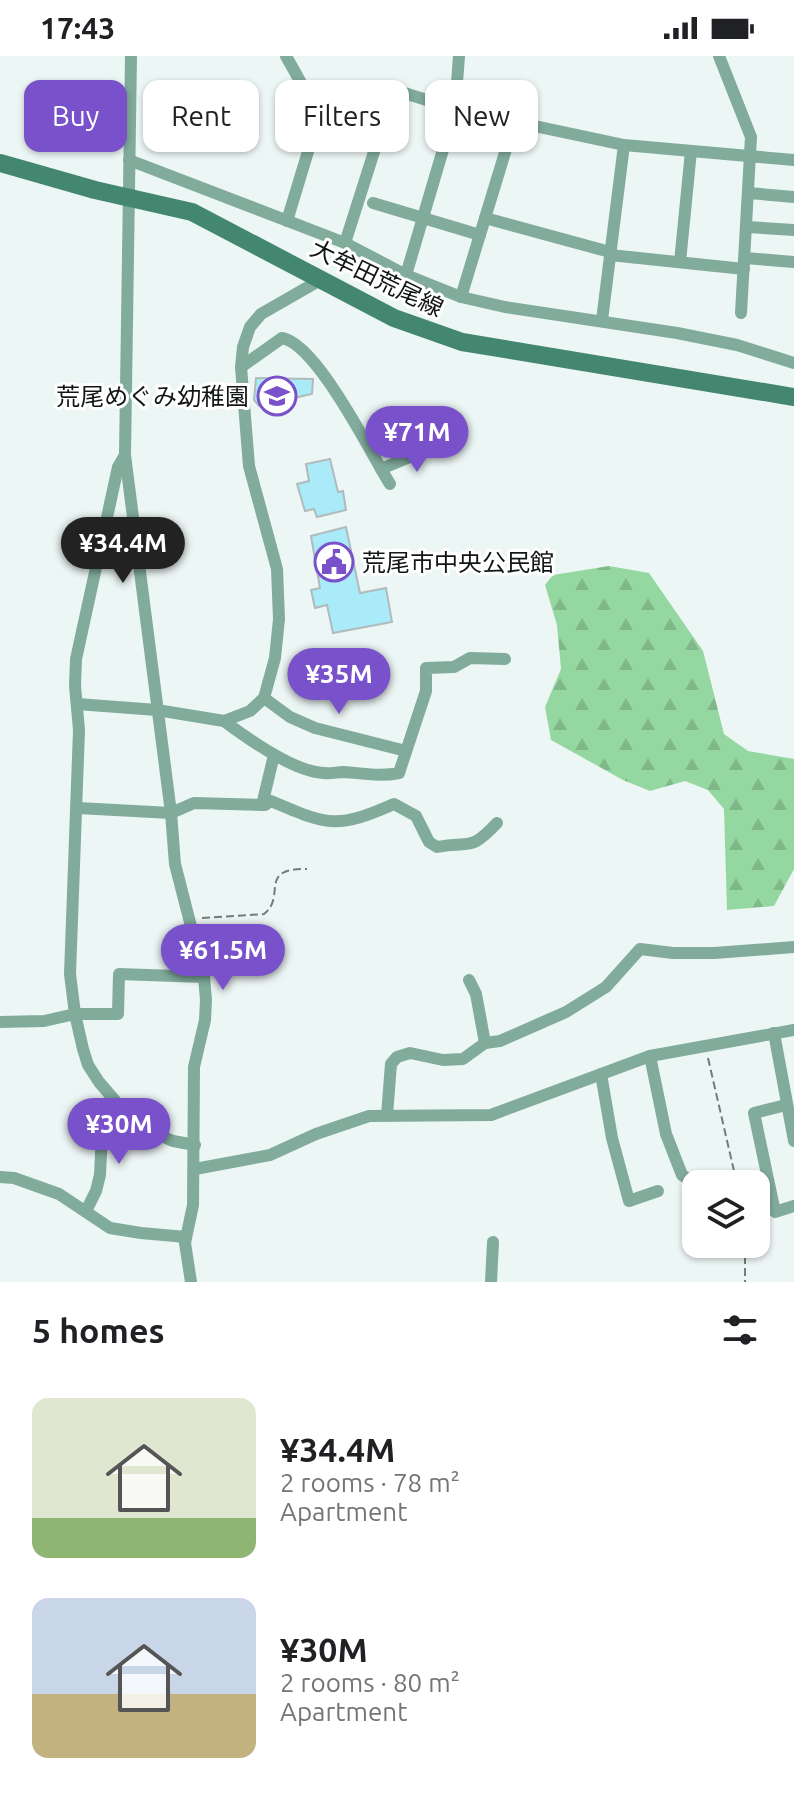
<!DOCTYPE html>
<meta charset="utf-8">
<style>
:root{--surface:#fff;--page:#f6f6f6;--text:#202124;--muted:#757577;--accent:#7951ca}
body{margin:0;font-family:Ubuntu,"Noto Sans JP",sans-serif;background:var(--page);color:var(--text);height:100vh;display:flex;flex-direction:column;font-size:30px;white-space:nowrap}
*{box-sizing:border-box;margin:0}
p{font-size:26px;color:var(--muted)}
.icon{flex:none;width:44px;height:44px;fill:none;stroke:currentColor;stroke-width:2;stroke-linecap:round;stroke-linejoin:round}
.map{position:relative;height:1226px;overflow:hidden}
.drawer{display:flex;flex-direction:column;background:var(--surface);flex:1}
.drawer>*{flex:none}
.banner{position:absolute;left:24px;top:24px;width:746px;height:72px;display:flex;gap:16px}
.controls{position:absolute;left:682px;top:1114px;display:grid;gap:16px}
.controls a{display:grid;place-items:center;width:88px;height:88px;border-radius:16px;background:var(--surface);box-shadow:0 2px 6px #0004;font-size:40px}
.price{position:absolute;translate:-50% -68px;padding:0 18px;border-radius:28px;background:var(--accent);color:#fff;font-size:26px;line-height:52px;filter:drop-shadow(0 2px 4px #0008)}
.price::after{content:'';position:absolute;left:50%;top:48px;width:24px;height:18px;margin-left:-12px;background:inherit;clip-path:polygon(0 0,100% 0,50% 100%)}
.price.on{background:#222;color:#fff}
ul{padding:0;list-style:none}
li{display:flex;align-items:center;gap:24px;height:200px;padding:0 32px}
li span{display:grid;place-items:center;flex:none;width:224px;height:160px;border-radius:16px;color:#555}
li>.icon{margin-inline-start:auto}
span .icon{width:96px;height:96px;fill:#fffc;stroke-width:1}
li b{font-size:34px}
h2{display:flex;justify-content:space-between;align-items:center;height:96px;padding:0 32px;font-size:34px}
.tag{padding:0 28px;border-radius:16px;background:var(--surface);box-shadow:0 2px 6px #0004;font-size:28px;line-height:72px}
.tag.on{background:var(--accent);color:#fff}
.status{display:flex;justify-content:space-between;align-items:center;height:56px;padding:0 40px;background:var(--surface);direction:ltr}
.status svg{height:22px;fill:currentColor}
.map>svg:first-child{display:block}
</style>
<div class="status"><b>17:43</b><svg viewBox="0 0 49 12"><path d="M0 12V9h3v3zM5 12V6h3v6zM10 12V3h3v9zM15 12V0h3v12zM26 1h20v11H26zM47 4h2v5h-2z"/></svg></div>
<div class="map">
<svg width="794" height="1226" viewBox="0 0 794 1226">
<defs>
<pattern id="forest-firs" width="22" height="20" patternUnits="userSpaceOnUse" patternTransform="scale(2)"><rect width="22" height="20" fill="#95d7a0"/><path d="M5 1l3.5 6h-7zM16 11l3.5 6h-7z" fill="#80b889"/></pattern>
</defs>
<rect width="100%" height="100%" fill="#ecf6f5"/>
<!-- forest -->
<polygon fill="url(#forest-firs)" points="609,510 649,517 703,595 724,678 748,695 794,703 794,813 774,850 727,854 724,753 708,734 685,725 650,735 623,724 551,684 545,651 561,613 557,569 545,529 553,519"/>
<!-- building -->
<g fill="#a9ebf8" stroke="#b1babc" stroke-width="2">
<polygon points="256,322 313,323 312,338 259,350 254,344"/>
<polygon points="330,403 338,436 343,435 346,454 317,461 314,453 305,455 297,428 309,425 306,408"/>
<polygon points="346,471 360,537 386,532 392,566 333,577 327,549 315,552 311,534 320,532 311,480"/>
</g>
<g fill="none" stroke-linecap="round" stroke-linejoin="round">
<!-- path -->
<g stroke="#757b7b" stroke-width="2" stroke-dasharray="8 4" stroke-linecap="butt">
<path d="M202,862l62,-4c23,-18 -7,-46 43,-45"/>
<polyline points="708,1002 737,1128"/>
<polyline points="745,1188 745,1226"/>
</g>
<!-- minor -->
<g stroke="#81ab9b" stroke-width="12">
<polyline points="131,0 125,399 171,757 175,808 204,921 206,944 205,964 194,1011 193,1149 185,1187 191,1226"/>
<path d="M286,0l24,43c27,3 39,5 64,-8l11,4"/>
<polyline points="719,0 751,81 741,257"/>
<polyline points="129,104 345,187 406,219 461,241 505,251 677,277 737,289 794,307"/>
<polyline points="749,137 794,141"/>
<polyline points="373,147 480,179"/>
<polyline points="485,162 610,196"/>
<polyline points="287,165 316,69 329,59 357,56 385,39 398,35 455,53 624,89 794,104"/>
<polyline points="747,171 794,174"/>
<polyline points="345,187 393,36"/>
<polyline points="610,199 744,213"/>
<polyline points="745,202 794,206"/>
<polyline points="680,206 691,95"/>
<polyline points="406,219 455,53 459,0"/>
<polyline points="461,241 514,67"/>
<polyline points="602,264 624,89"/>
<path d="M241,311l41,-29c35,6 88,114 108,146"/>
<polyline points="125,399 118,411 76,603 75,630 79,674 70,918 75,958 83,993 88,1009 99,1026 136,1069 173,1085 195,1089"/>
<polyline points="381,413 438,389"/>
<polyline points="264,642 290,661 315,672 406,695"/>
<polyline points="77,648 157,654 224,665 250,655 264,642 275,602 279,563 277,513 249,410 241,311 243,291 250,271 261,258 322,223"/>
<path d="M224,665c24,18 70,51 100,52 6,1 13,-1 19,-1 20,1 36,5 56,1l27,-82v-23l28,-1 16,-9 35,1"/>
<polyline points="262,749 274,699"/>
<path d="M78,752l93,5 23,-10 71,2 6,-4c57,24 64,29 123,3l22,12 13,26 8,5c33,-7 32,6 60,-24"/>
<polyline points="469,924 476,938 485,987"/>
<polyline points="0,966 44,965 75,958 118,958 119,918 204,921"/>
<polyline points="774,977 794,1085"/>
<polyline points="650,1000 666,1078 682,1119 692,1126"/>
<polyline points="601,1018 612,1082 629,1145 658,1135"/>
<polyline points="786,1049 754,1057 775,1156 794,1150"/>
<polyline points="387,1059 391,1008 397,1001 410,997 443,1004 463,1003 485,987 500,985 566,956 606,931 640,893 673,897 714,897 794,891"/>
<polyline points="195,1113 270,1099 316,1078 369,1060 491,1059 650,1000 794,974"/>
<polyline points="0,1121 14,1122 59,1138 110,1172 141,1177 186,1181"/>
<polyline points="86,1155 96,1135 100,1119 102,1078 121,1048"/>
<polyline points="491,1226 493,1186"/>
</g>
<!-- secondary -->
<polyline stroke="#448771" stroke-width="18" points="0,107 95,134 192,156 394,262 462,286 794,341"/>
</g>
<!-- icons -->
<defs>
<g id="school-ring" transform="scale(2)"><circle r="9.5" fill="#fff" stroke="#7951ca" stroke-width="1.5"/><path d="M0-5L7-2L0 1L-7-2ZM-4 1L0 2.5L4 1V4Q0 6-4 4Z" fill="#7951ca"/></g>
<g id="civic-ring" transform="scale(2)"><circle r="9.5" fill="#fff" stroke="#7951ca" stroke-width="1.5"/><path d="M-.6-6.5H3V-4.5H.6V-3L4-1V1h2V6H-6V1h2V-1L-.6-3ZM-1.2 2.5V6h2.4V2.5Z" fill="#7951ca"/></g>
</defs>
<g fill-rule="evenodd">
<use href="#school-ring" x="277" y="340"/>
<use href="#civic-ring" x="334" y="506"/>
</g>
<g text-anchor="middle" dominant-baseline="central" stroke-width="6" stroke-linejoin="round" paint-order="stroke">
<!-- street labels -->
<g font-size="24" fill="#131616" stroke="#fff">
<text transform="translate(377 222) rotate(26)">大牟田荒尾線</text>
</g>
<!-- poi labels -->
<g font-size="24" fill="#131616" stroke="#fff" text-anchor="end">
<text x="249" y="340">荒尾めぐみ幼稚園</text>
<text x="362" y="506" text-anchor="start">荒尾市中央公民館</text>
</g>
</g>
</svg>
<div class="controls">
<a><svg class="icon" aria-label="layers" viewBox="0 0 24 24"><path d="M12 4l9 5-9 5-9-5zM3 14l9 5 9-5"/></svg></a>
</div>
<b class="price" style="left:417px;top:418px">¥71M</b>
<b class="price on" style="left:123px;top:529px">¥34.4M</b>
<b class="price" style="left:339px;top:660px">¥35M</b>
<b class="price" style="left:223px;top:936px">¥61.5M</b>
<b class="price" style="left:119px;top:1110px">¥30M</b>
<div class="banner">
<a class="tag on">Buy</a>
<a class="tag">Rent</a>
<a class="tag">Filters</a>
<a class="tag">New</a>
</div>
</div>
<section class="drawer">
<h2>5 homes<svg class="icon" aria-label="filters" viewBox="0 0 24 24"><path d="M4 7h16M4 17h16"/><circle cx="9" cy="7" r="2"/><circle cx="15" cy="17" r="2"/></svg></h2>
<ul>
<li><span style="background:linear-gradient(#dfe7d0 75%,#8fb573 0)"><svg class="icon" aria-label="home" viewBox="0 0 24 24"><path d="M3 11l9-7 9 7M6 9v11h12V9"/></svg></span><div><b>¥34.4M</b><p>2 rooms · 78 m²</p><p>Apartment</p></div></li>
<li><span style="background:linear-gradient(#c9d6e8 60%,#c2b280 0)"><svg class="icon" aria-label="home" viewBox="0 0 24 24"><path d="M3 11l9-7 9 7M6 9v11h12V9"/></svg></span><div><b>¥30M</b><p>2 rooms · 80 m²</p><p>Apartment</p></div></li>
</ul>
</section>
